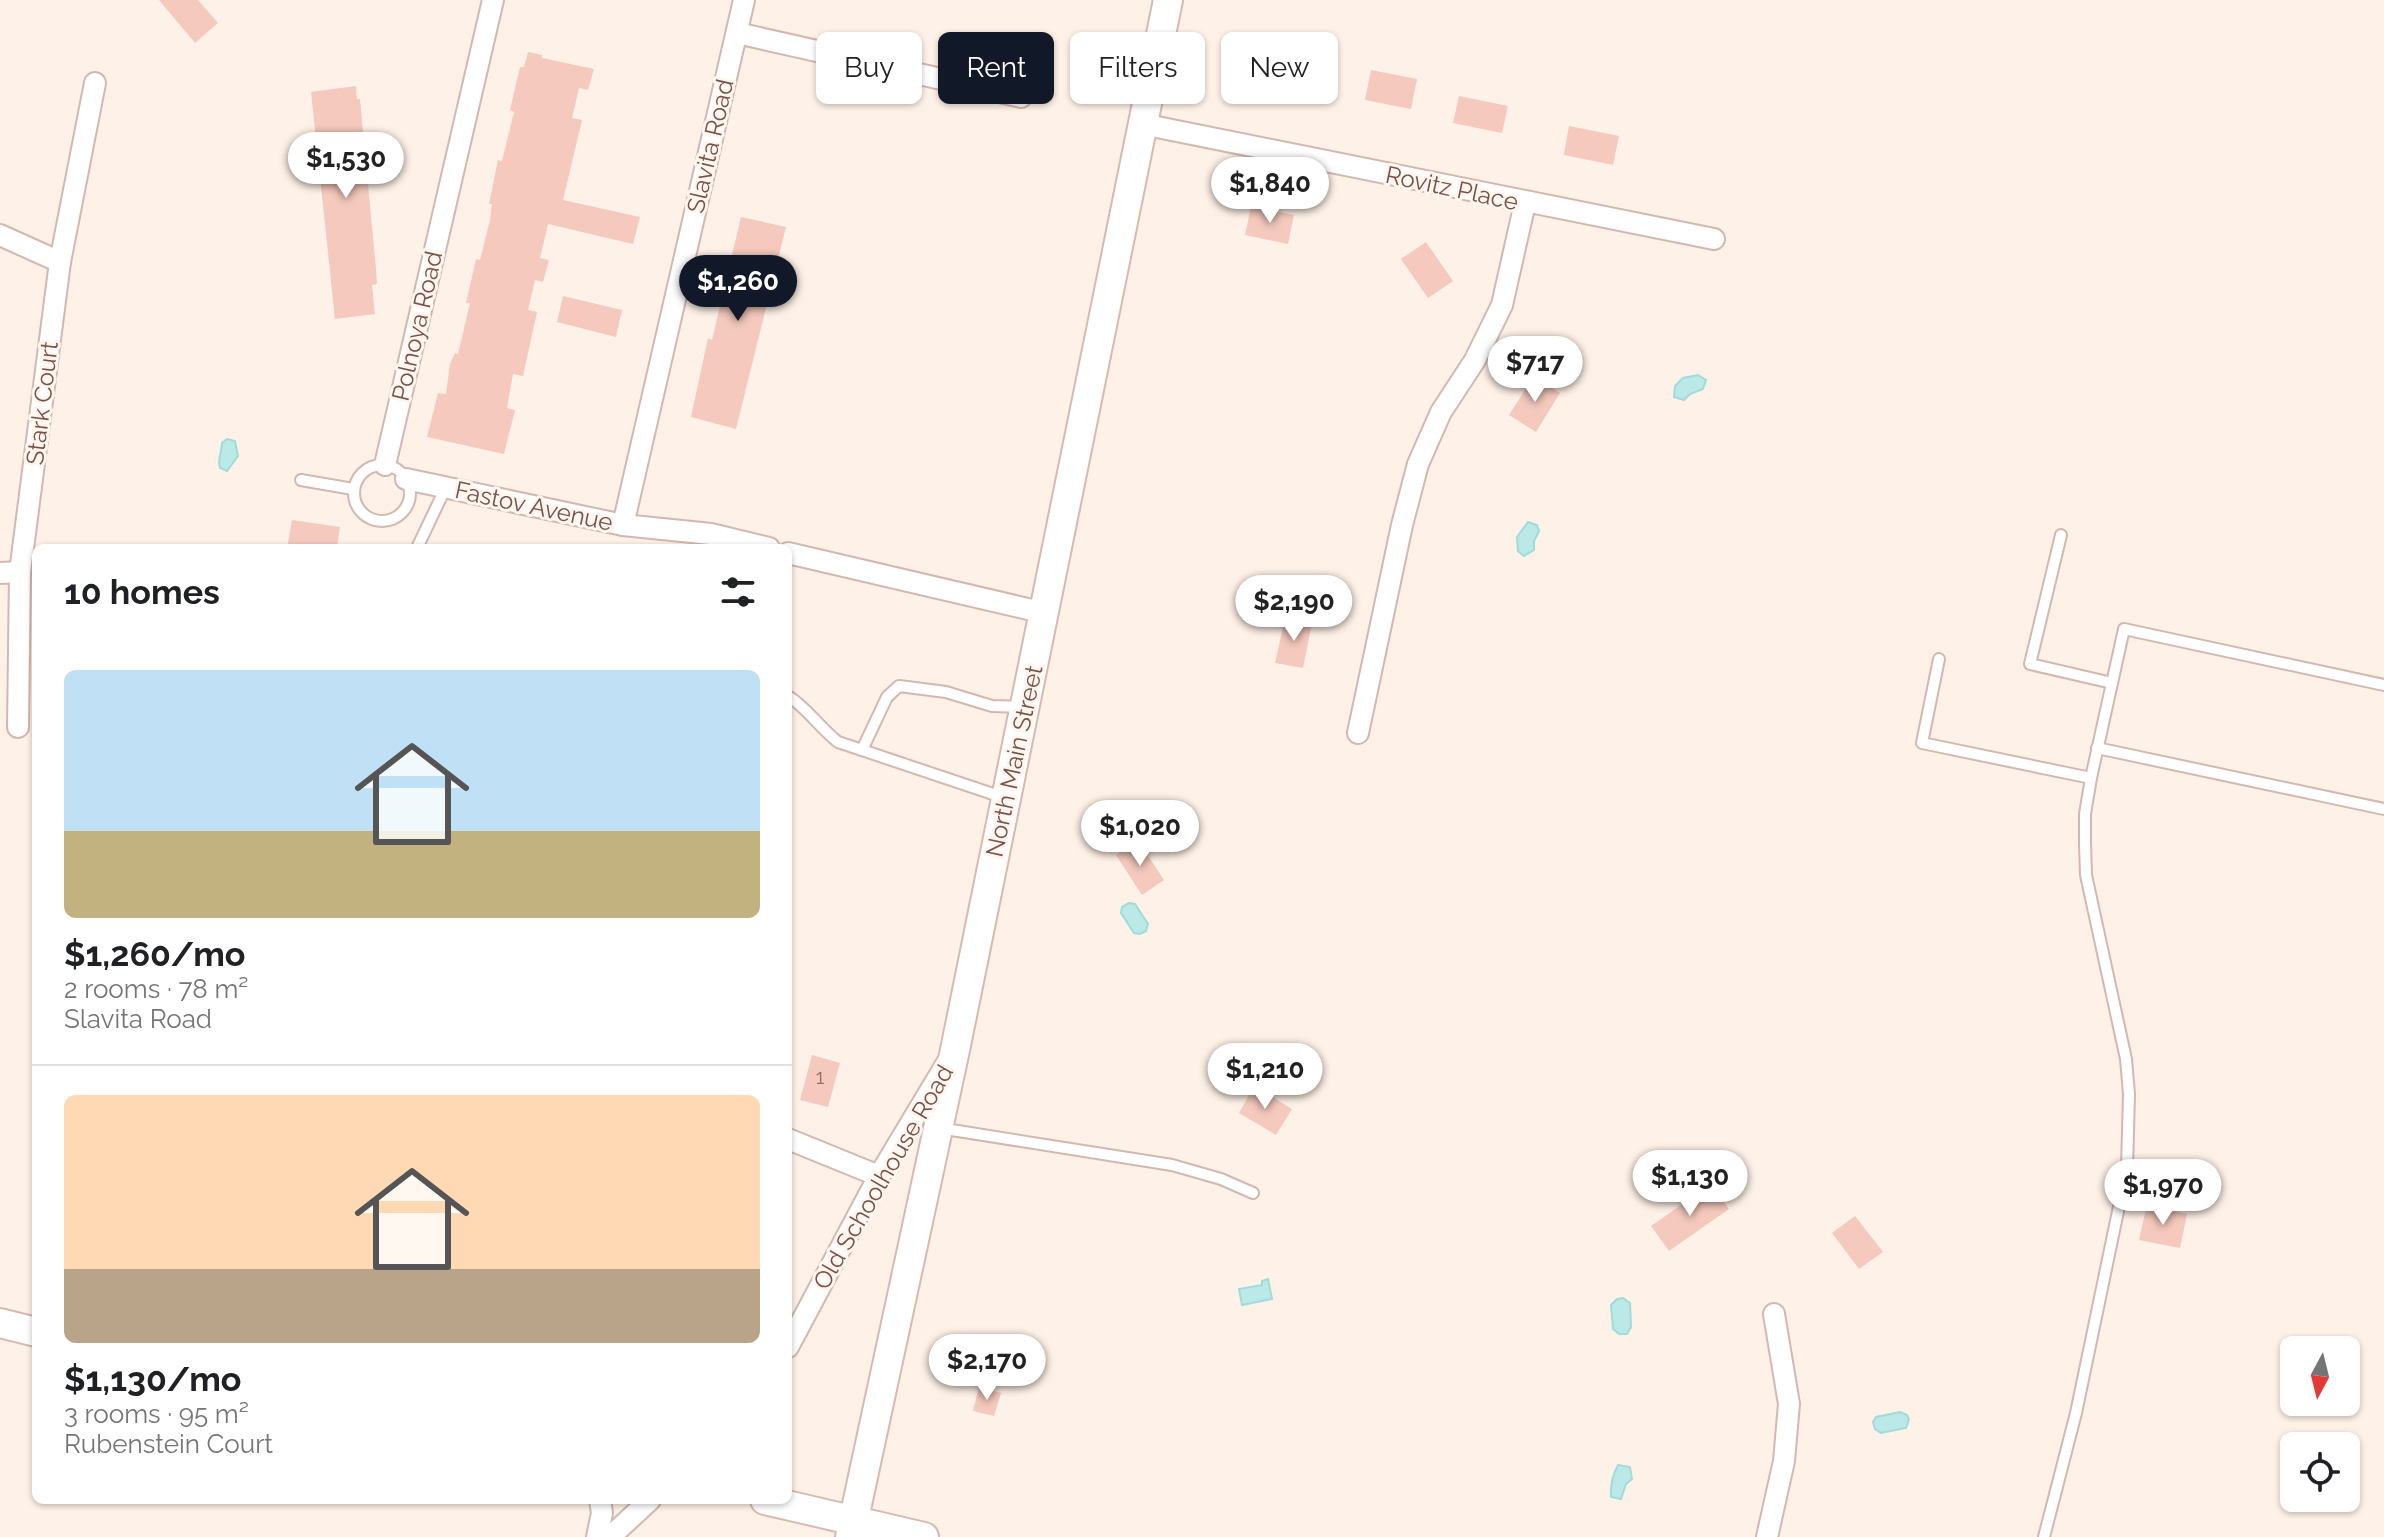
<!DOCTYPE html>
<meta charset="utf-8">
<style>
:root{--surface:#fff;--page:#f2f2f2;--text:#202124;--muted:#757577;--line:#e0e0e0;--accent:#111827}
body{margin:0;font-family:Raleway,sans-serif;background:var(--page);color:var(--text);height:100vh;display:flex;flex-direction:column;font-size:30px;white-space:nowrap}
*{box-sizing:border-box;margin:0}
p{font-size:26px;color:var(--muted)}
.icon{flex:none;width:44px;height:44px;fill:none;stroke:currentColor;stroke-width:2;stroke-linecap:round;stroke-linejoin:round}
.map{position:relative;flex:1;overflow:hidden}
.panel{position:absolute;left:32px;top:544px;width:760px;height:960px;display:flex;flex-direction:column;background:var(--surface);border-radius:12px;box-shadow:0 2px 6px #0004}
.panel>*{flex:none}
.hud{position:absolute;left:816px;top:32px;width:760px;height:72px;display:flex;gap:16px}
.needle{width:52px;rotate:187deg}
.fabs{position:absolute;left:2280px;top:1336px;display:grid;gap:16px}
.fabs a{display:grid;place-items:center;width:80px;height:80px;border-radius:12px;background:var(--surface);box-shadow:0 2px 6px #0004;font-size:40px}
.price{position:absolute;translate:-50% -68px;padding:0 18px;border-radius:28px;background:#fff;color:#222;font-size:26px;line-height:52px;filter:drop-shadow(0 2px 4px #0008)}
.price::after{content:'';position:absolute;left:50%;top:48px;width:24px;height:18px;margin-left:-12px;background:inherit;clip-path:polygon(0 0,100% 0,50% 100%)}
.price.current{background:var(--accent);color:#fff}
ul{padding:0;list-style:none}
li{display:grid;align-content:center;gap:16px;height:424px;padding:0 32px}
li+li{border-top:2px solid var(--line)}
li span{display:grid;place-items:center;height:248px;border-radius:12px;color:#555}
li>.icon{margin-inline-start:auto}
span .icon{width:144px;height:144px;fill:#fffc;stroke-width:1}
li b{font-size:34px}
h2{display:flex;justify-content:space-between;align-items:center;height:96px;padding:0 32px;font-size:34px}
.pill{padding:0 28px;border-radius:12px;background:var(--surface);box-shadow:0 2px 6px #0004;font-size:28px;line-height:72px}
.pill.current{background:var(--accent);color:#fff}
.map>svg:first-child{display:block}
</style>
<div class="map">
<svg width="2384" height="1537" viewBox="0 0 2384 1537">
<rect width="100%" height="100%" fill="#fef1e7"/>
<!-- water -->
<g fill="#bae9e7" stroke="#9fdcda" stroke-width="2">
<polygon points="1698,375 1706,380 1703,389 1690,394 1684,400 1674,397 1675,386 1683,378"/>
<path d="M227,439l8,2 3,15 -11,15 -7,-3c-3,-8 2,-16 2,-25z"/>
<polygon points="1528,522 1537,525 1539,531 1534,541 1534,550 1524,556 1518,551 1517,537"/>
<polygon points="1129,903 1135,904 1148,924 1146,931 1140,934 1134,933 1121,913 1122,907"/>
<polygon points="1268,1279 1272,1299 1242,1305 1239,1289 1262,1285 1262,1281"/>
<polygon points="1623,1298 1630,1303 1631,1327 1627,1334 1619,1334 1613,1329 1611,1305 1617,1299"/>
<polygon points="1900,1412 1907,1415 1909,1419 1906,1428 1881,1433 1875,1429 1873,1422 1876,1417"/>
<path d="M1618,1465l12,2 2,12 -6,5 -5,15 -10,-2c-1,-12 1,-21 7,-32z"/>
</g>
<!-- building -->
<g fill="#f5c9bd">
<polygon points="159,0 198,0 218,23 195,43"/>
<polygon points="528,52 542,55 542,58 594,69 588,90 579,88 572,118 582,120 563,200 640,217 633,244 548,224 540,258 549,260 543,282 535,280 528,310 537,312 523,376 513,374 507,408 515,410 504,454 427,437 438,393 446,394 450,364 455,353 458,354 470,303 466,303 476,259 480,260 490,220 492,204 489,204 498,160 502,161 514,112 510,110 520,67 524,67"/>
<polygon points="1243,65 1287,74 1282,102 1237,93"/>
<polygon points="1371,70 1417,79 1411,109 1365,100"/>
<polygon points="356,86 357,99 360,99 376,269 377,284 372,285 375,314 335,319 311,92"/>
<polygon points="1459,96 1508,106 1502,133 1453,123"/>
<polygon points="1569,126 1619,136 1613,165 1564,155"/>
<polygon points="1251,207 1294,215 1288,244 1245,235"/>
<polygon points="741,217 786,227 736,429 691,417 708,338 712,340"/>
<polygon points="1426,242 1453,281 1428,298 1401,259"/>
<polygon points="563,296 622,310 616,337 557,322"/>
<polygon points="1534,376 1560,393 1536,432 1509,415"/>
<polygon points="292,520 340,527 337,548 287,548"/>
<polygon points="1285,618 1312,623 1303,668 1275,663"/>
<polygon points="1138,840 1164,880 1142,895 1116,855"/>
<polygon points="812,1055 840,1063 828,1107 800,1100"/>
<polygon points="1254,1086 1292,1109 1276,1135 1239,1113"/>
<polygon points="1711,1184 1729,1209 1669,1251 1651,1226"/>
<polygon points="2147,1205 2187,1214 2180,1248 2139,1240"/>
<polygon points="1855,1216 1883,1252 1859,1269 1832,1233"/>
<polygon points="979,1387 1001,1393 994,1416 973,1411"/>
</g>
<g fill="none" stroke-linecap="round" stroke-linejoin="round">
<!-- lane casing -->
<g stroke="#d4b8af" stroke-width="14">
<g id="lane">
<circle cx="382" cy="493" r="28"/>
<polyline points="301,480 353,489"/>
<polyline points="2061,535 2030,664 2112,683"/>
<polyline points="417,548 446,487"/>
<polyline points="1939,659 1922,743 2091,778"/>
<path d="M788,696c17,10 33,33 50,46l167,56"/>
<polyline points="2097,748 2384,809"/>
<polyline points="862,750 887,697 899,686 946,692 992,706 1023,707"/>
<polyline points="939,1128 1172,1165 1221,1179 1253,1193"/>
<polyline points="2044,1537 2076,1413 2127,1168 2129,1094 2126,1059 2086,875 2085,843 2085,814 2091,778 2124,629 2384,685"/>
</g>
</g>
<!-- street casing -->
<g stroke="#d4b8af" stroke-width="24">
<g id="street">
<polyline points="737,33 1021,97"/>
<polyline points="1142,124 1714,239"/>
<polyline points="0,235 60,262"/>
<polyline points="385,465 493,0"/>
<polyline points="406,479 623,525 711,534 769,548"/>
<polyline points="623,525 744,0"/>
<polyline points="788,553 1045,613"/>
<polyline points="0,573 20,572"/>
<polyline points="18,727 20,572 60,262 95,83"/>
<polyline points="1358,733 1402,525 1418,464 1441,412 1475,360 1502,305 1525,203"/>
<polyline points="788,1139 879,1176"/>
<polyline points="788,1347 879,1176 947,1063"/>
<polyline points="597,1537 602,1513 600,1500"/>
<polyline points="610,1537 650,1500"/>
<polyline points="1767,1537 1784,1461 1789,1404 1774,1314"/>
</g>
</g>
<!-- secondary casing -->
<g stroke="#d9b9ae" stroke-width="32">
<g id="secondary">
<polyline points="0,1323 36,1332"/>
<polyline points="765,1500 924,1537"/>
<polyline points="850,1537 955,1050 1168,0"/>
</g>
</g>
<!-- lane -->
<use href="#lane" stroke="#fff" stroke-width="10"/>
<!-- street -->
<use href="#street" stroke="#fff" stroke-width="20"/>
<!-- secondary -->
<use href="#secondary" stroke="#fff" stroke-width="28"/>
</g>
<g text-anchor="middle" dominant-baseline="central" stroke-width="6" stroke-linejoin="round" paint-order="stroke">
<!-- number labels -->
<g font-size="20" fill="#996f66">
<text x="820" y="1077">1</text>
</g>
<!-- street labels -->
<g font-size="24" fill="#7a5149" stroke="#fff6ef">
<text transform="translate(710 146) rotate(-77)">Slavita Road</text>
<text transform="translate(1452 188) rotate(12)">Rovitz Place</text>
<text transform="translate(417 326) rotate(-77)">Polnoya Road</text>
<text transform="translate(42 403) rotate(-83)">Stark Court</text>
<text transform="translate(534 506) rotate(12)">Fastov Avenue</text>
<text transform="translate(1014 761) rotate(-78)">North Main Street</text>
<text transform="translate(883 1177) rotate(-60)">Old Schoolhouse Road</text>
</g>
</g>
</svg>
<div class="fabs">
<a><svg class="needle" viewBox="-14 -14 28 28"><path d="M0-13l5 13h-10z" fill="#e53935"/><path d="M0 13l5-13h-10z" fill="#757577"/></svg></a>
<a><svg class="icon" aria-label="locate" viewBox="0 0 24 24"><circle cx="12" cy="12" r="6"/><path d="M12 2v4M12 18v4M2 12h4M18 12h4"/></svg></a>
</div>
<b class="price" style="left:346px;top:200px">$1,530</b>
<b class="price" style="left:1270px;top:225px">$1,840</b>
<b class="price current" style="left:738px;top:323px">$1,260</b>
<b class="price" style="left:1535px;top:404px">$717</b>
<b class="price" style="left:1294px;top:643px">$2,190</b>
<b class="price" style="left:1140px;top:868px">$1,020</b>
<b class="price" style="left:1265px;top:1111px">$1,210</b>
<b class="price" style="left:1690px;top:1218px">$1,130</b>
<b class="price" style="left:2163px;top:1227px">$1,970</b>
<b class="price" style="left:987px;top:1402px">$2,170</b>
<div class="hud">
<a class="pill">Buy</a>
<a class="pill current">Rent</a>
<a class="pill">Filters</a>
<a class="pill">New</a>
</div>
<section class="panel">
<h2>10 homes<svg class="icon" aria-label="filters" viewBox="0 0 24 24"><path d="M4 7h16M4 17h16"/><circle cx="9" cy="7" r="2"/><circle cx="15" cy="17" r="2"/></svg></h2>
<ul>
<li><span style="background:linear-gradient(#bfe0f5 65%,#c2b280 0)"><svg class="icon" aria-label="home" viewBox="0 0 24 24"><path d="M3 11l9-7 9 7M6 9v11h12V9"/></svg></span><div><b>$1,260/mo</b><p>2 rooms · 78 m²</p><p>Slavita Road</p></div></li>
<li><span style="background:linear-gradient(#ffd9b3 70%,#b9a48a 0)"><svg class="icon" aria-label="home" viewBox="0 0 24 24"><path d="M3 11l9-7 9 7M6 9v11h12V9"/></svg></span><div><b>$1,130/mo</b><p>3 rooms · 95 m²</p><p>Rubenstein Court</p></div></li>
</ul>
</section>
</div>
